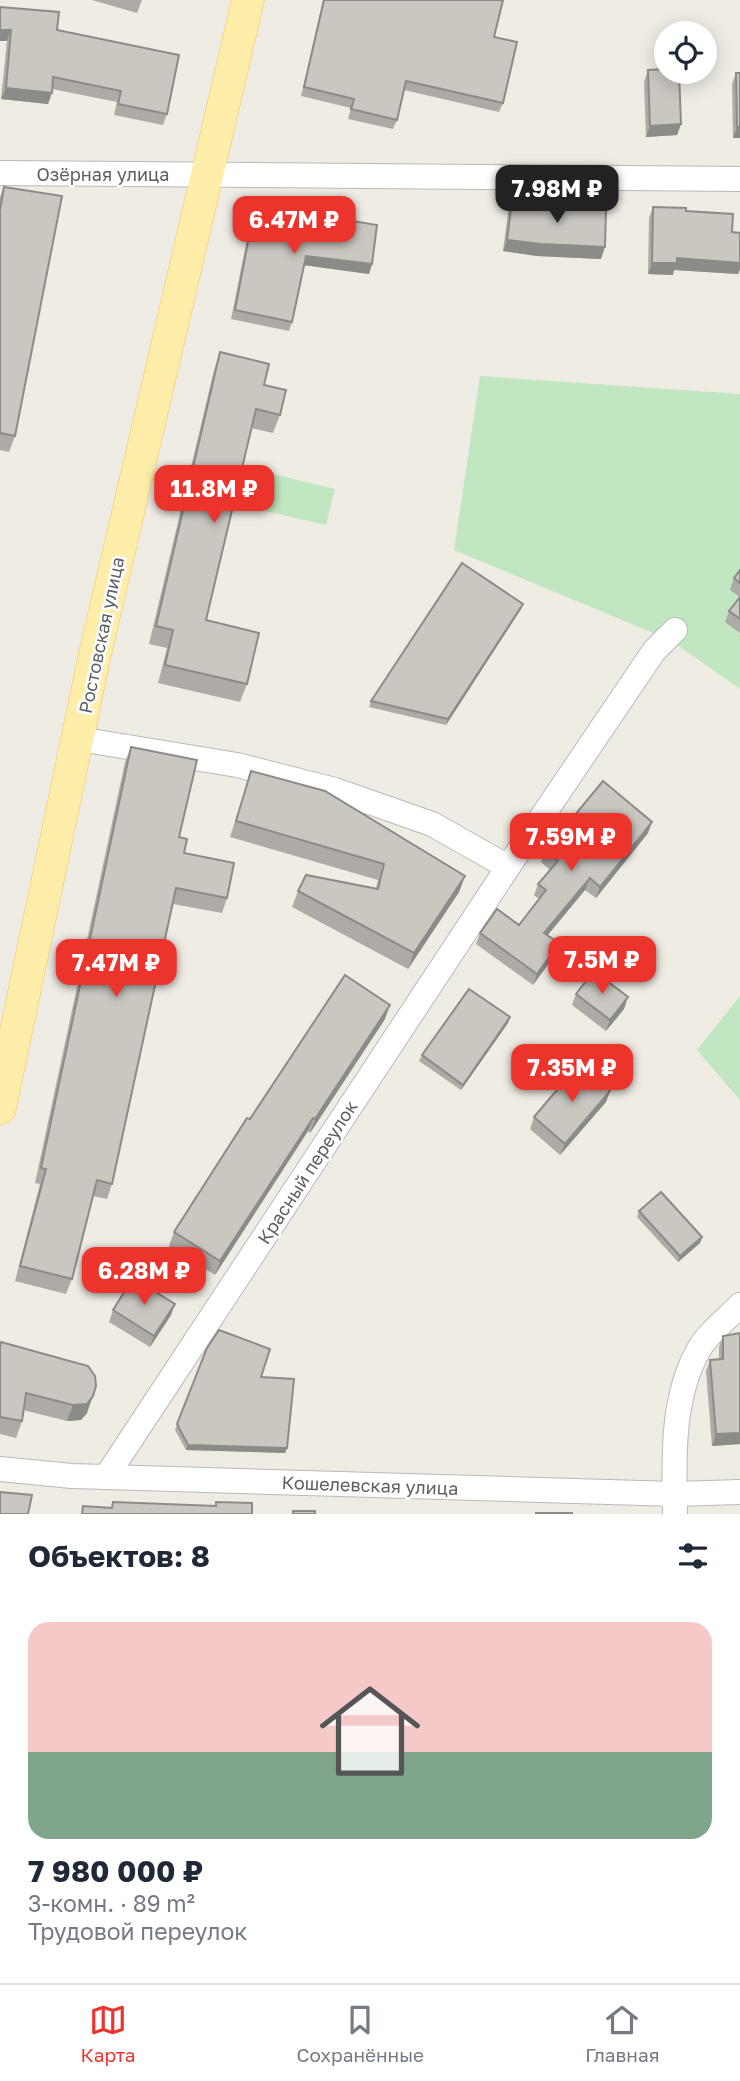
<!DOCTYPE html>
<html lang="ru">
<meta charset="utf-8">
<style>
:root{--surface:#fff;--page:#f2f2f3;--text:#1f2937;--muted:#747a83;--line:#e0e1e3;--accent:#ed342c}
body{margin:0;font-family:"Golos Text",sans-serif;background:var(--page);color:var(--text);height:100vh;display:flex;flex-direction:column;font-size:26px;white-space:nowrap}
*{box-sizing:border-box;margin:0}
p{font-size:23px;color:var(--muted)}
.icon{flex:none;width:38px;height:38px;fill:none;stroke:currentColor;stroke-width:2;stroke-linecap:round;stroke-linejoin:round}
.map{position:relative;height:1514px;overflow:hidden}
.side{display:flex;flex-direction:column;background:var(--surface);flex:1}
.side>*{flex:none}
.fabs{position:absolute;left:654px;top:21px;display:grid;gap:14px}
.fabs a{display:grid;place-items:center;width:63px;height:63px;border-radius:50%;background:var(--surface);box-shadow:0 4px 18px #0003;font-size:35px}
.price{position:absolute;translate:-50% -60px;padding:0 16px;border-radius:14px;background:var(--accent);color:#fff;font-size:23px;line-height:46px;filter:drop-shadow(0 2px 4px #0008)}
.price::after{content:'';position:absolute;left:50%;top:42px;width:21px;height:16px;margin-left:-10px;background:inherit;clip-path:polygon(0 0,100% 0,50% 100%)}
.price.selected{background:#222;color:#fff}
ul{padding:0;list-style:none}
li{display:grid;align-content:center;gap:14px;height:371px;padding:0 28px}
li+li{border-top:2px solid var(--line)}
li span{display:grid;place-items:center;height:217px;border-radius:21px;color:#555}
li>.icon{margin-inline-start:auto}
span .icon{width:126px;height:126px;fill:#fffc;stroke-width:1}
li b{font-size:30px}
h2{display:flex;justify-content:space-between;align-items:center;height:84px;padding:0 28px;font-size:30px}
.tabs{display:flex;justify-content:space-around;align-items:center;height:98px;border-top:2px solid var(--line);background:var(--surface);font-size:19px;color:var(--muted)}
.tabs a{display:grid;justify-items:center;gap:4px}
.tabs .selected{color:var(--accent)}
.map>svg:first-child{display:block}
</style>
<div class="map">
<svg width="740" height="1514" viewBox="0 0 740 1514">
<rect width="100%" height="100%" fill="#efece4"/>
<!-- green -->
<g fill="#c1e7c0">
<polygon points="480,376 740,394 740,689 670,640 454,550"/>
<polygon points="273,474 335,489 326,525 265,511"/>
<polygon points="740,996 740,1100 697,1050"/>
</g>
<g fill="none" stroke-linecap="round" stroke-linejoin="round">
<!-- minor casing -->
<g stroke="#b6babe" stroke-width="26">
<g id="minor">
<polyline points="0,173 740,179"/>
<polyline points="79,739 237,765 335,790 432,824 508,867"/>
<polyline points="0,1469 72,1476 675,1494 740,1492"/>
<polyline points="106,1477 508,867 654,651 675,630"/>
<path d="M675,1514c-1,-54 -4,-116 24,-165 9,-16 28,-30 41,-44"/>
</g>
</g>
<!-- major casing -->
<g stroke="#f4c357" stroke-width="33">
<polyline id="major" points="0,1108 95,654 248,0"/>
</g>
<!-- minor -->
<use href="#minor" stroke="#fff" stroke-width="24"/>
<!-- major -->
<use href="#major" stroke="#ffeea9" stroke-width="32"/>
</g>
<!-- wall -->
<g fill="#aeaba6">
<polygon points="92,0 142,0 137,13"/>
<polygon points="323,0 503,0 494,37 503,103 499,112 404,90 397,120 393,129 348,119 351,108 301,96"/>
<polygon points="0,7 57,30 167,114 163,125 114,115 117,102 52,89 48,104 1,99 7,41 0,41"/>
<polygon points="648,70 681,124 677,135 646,137 644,82"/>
<polygon points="736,73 740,73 740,138 733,138 732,84"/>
<polygon points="4,187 15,436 9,452 0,450 0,197"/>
<polygon points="512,201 601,259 537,256 503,251 508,212"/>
<polygon points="255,205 372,264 369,274 304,265 292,322 289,331 231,319 252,214"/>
<polygon points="653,207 686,211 732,232 740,233 740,269 738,274 674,270 673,275 648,274 649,218"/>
<polygon points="220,352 264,385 280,415 273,433 251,428 206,620 247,684 240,702 158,683 167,648 149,644 214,370"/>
<polygon points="740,570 740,633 725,622 729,611 740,597 730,590 734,578"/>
<polygon points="523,604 521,609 446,725 369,707 371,701"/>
<polygon points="131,747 179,837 184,853 227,898 222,913 173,904 112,1184 107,1199 93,1196 72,1279 66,1294 15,1281 40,1184 35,1183 125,762"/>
<polygon points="251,771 465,876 459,892 408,969 292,907 298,891 376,888 378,880 230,837"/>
<polygon points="648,833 596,898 585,890 548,935 555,955 533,985 476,944 480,933 519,925 539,899 534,895 538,884 550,870 541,862 545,851"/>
<polygon points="576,994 624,1009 606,1031 572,1005"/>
<polygon points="510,1017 508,1023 461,1090 419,1061 422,1055"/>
<polygon points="385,1019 310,1133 308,1131 215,1275 169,1246 174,1232 250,1119"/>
<polygon points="610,1091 606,1102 560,1155 530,1129 534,1117"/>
<polygon points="639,1211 702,1237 700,1243 678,1262 637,1217"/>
<polygon points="113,1310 171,1315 150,1347 109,1322"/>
<polygon points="723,1336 740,1444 712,1446 706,1371 710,1360 719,1359 719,1347"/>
<polygon points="0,1345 87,1413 81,1420 67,1421 23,1410 22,1421 16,1438 0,1434"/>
<polygon points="207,1348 261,1377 287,1448 285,1453 186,1450 175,1430"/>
</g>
<!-- shaded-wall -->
<g fill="#8d8b87">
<polygon points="0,30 11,30 7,41 0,41"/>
<polygon points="6,88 52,93 48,104 1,99"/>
<polygon points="681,124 677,135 646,137 650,126"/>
<polygon points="737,127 740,127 740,138 733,138"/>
<polygon points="507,240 605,247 601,259 537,256 503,251"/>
<polygon points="306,256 372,264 369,274 303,265"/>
<polygon points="677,258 740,263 740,269 738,274 674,270 673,275 648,274 652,263"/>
<polygon points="523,604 521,609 446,725 448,719"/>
<polygon points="652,822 648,833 596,898 600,887"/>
<polygon points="465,876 459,892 408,969 414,953"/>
<polygon points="590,878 585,890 540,944 544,933"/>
<polygon points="559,943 555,955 533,985 537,974"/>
<polygon points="628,997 624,1009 606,1031 610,1020"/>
<polygon points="390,1005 385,1019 310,1133 315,1119"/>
<polygon points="510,1017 508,1023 461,1090 463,1085"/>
<polygon points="610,1091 606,1102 560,1155 565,1144"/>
<polygon points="313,1118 308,1131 215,1275 220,1261"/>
<polygon points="702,1237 700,1243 678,1262 680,1256"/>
<polygon points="175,1304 171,1315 150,1347 154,1336"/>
<polygon points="93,1396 87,1413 81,1420 67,1421 73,1405"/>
<polygon points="740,1433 740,1444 712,1446 716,1434"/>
<polygon points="188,1445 287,1448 285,1453 186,1450"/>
</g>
<!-- building -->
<g fill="#cac7c1" stroke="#8d8b87" stroke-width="2">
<polygon points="324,0 503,0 494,37 517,42 503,103 406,81 397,120 351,109 354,99 304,87"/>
<polygon points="0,7 59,12 57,30 179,55 167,114 118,104 121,91 53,77 52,93 6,88 11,30 0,30"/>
<polygon points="667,69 667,72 679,72 681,124 650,126 648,70"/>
<polygon points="736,73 740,73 740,127 737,127"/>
<polygon points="4,187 62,196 15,436 0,433 0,210"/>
<polygon points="512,201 562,207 606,209 605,247 541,244 507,240"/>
<polygon points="255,205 377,225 372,264 306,256 292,322 235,310"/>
<polygon points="653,207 686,208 686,211 733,214 732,232 740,233 740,263 677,258 677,263 652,263"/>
<polygon points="220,352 269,364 264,385 286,390 280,415 256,409 206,620 259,633 247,684 165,665 173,630 156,626"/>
<polygon points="462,563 523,604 448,719 371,701"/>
<polygon points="740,570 740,583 734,578"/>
<polygon points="740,597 740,619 729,611"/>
<polygon points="131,747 197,760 179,837 187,839 184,853 234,863 227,898 176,888 112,1184 97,1180 72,1279 20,1266 46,1169 41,1168"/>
<polygon points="251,771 325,791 465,876 414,953 298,891 306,875 378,889 384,864 236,821"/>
<polygon points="603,781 652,822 600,887 590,878 544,933 559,943 537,974 480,933 497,909 519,925 546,890 538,884 558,861 545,851"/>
<polygon points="594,971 628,997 610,1020 576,994"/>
<polygon points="345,975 390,1005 315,1119 313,1118 220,1261 174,1232 247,1118 250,1119"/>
<polygon points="469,989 510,1017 463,1085 422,1055"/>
<polygon points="579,1064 610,1091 565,1144 534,1117"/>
<polygon points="661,1192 702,1237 680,1256 639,1211"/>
<polygon points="133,1278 175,1304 154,1336 113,1310"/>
<polygon points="219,1330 270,1349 261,1377 294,1379 287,1448 188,1445 177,1424 207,1348"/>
<polygon points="740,1333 740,1433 716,1434 710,1360 723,1359 723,1336"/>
<polygon points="1,1342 88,1366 95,1376 96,1386 93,1396 87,1404 73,1405 26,1393 22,1421 0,1417 0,1347"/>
<polygon points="0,1492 32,1495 28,1514 0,1514"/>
<polygon points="113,1502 216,1506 216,1502 252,1503 252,1514 82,1514 83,1506 112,1508"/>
<rect x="293" y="1511" width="22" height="3"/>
<rect x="536" y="1513" width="36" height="1"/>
</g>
<g text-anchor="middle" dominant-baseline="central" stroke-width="5" stroke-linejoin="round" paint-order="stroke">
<!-- street labels -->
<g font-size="18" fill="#5c6065" stroke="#fff">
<text x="103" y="174">Озёрная улица</text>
<text transform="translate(101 635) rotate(-78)">Ростовская улица</text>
<text transform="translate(307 1172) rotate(-57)">Красный переулок</text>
<text transform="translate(370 1485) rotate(2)">Кошелевская улица</text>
</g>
</g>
</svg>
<div class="fabs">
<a><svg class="icon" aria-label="locate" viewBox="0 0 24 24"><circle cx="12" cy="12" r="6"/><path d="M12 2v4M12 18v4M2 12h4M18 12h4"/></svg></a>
</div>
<b class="price selected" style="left:557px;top:225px">7.98M ₽</b>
<b class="price" style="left:294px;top:256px">6.47M ₽</b>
<b class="price" style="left:214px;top:525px">11.8M ₽</b>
<b class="price" style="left:571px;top:873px">7.59M ₽</b>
<b class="price" style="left:602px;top:996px">7.5M ₽</b>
<b class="price" style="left:116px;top:999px">7.47M ₽</b>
<b class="price" style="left:572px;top:1104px">7.35M ₽</b>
<b class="price" style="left:144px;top:1307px">6.28M ₽</b>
</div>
<section class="side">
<h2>Объектов: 8<svg class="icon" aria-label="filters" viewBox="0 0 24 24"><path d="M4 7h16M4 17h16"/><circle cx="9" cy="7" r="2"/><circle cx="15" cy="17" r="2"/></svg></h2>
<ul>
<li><span style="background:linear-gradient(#f6c9c9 60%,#7fa58c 0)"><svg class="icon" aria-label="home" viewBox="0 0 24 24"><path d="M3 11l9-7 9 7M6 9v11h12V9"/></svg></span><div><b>7 980 000 ₽</b><p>3-комн. · 89 m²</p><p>Трудовой переулок</p></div></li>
</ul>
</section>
<nav class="tabs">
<a class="selected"><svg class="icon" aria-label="map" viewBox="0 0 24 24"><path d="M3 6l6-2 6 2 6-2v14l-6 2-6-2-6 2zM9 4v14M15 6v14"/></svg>Карта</a>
<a><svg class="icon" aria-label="saved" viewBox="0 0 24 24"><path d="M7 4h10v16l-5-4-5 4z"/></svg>Сохранённые</a>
<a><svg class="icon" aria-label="home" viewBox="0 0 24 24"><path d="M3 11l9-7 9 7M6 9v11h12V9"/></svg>Главная</a>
</nav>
